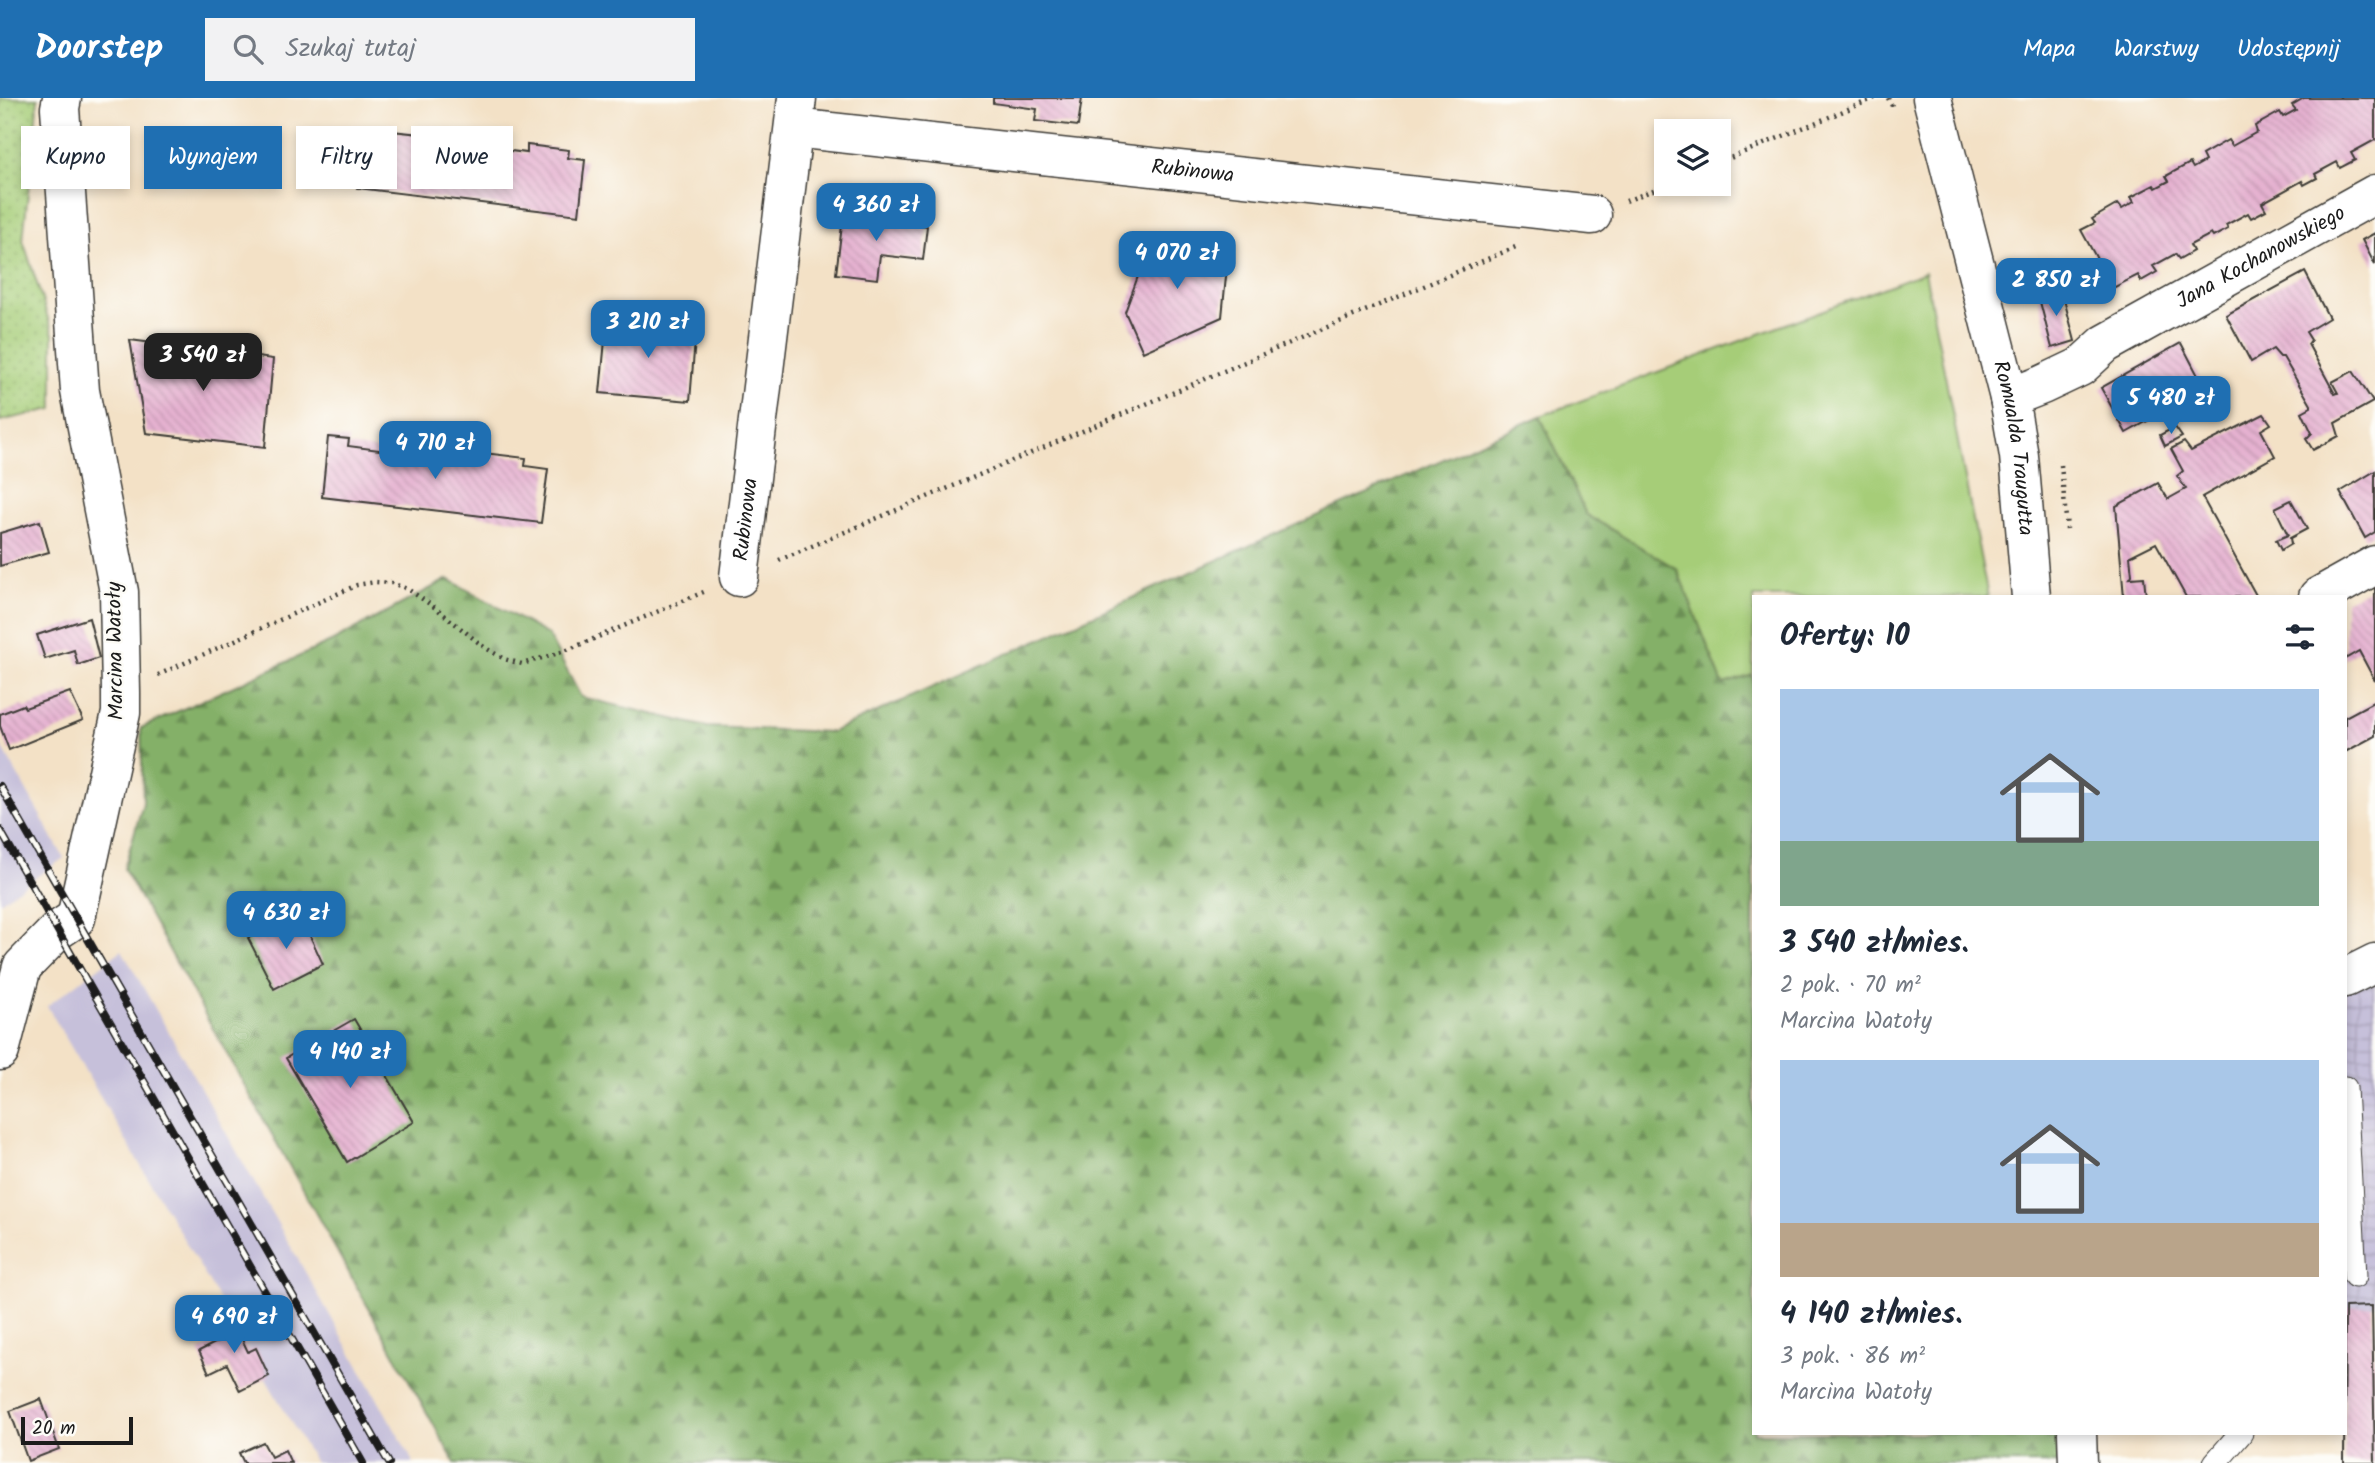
<!DOCTYPE html>
<html lang="pl">
<meta charset="utf-8">
<style>
:root{--surface:#fff;--page:#f2f2f3;--text:#1f2937;--muted:#747a83;--accent:#1f6fb2}
body{margin:0;font-family:Kalam,sans-serif;background:var(--page);color:var(--text);height:100vh;display:flex;flex-direction:column;font-size:26px;white-space:nowrap}
*{box-sizing:border-box;margin:0}
p{font-size:23px;color:var(--muted)}
.icon{flex:none;width:38px;height:38px;fill:none;stroke:currentColor;stroke-width:2;stroke-linecap:round;stroke-linejoin:round}
.map{position:relative;flex:1;overflow:hidden}
.sheet{position:absolute;left:1752px;top:497px;width:595px;height:840px;display:flex;flex-direction:column;background:var(--surface);border-radius:0px;box-shadow:0 4px 10px #0003}
.sheet>*{flex:none}
.hud{position:absolute;left:21px;top:28px;width:665px;height:63px;display:flex;gap:14px}
.fabs{position:absolute;left:1654px;top:21px;display:grid;gap:14px}
.fabs a{display:grid;place-items:center;width:77px;height:77px;border-radius:0px;background:var(--surface);box-shadow:0 4px 10px #0003;font-size:35px}
.scale{position:absolute;left:21px;bottom:18px;width:112px;box-sizing:border-box;padding-left:7px;border:4px solid #1c1c1c;border-top:0;font-size:19px;line-height:24px;white-space:nowrap;color:#1c1c1c;-webkit-text-stroke:5px #fdfcf7;paint-order:stroke}
.price{position:absolute;translate:-50% -60px;padding:0 16px;border-radius:14px;background:var(--accent);color:#fff;font-size:23px;line-height:46px;filter:drop-shadow(0 2px 4px #0008)}
.price::after{content:'';position:absolute;left:50%;top:42px;width:21px;height:16px;margin-left:-10px;background:inherit;clip-path:polygon(0 0,100% 0,50% 100%)}
.price.selected{background:#222;color:#fff}
ul{padding:0;list-style:none}
li{display:grid;align-content:center;gap:14px;height:371px;padding:0 28px}
li span{display:grid;place-items:center;height:217px;border-radius:0px;color:#555}
li>.icon{margin-inline-start:auto}
span .icon{width:126px;height:126px;fill:#fffc;stroke-width:1}
li b{font-size:30px}
h2{display:flex;justify-content:space-between;align-items:center;height:84px;padding:0 28px;font-size:30px}
.pill{padding:0 24px;border-radius:0px;background:var(--surface);box-shadow:0 4px 10px #0003;font-size:24px;line-height:63px}
.pill.selected{background:var(--accent);color:#fff}
header{display:flex;align-items:center;gap:42px;box-sizing:border-box;height:98px;padding:0 35px;background:var(--accent);color:#fff}
header strong{font-size:33px}
nav{display:flex;gap:38px;margin-inline-start:auto;font-size:24px}
.search{width:490px;height:63px;background:var(--page);display:flex;align-items:center;gap:18px;box-sizing:border-box;padding:0 24px;border-radius:0px;color:var(--muted);font-size:26px}
.map>svg:first-child{display:block}
</style>
<header>
<strong>Doorstep</strong>
<div class="search"><svg class="icon" aria-label="search" viewBox="0 0 24 24"><circle cx="10" cy="10" r="6"/><path d="M15 15l6 6"/></svg>Szukaj tutaj</div>
<nav><a>Mapa</a><a>Warstwy</a><a>Udostępnij</a></nav>
</header>
<div class="map">
<svg width="2375" height="1365" viewBox="0 0 2375 1365">
<defs>
<pattern id="industrial-grid" width="8" height="8" patternUnits="userSpaceOnUse" patternTransform="scale(1.75)"><rect width="8" height="8" fill="#c6c0da"/><path d="M0 4h8M4 0v8" fill="none" stroke="#aaa4ba"/></pattern>
<pattern id="grass-dots" width="8" height="8" patternUnits="userSpaceOnUse" patternTransform="scale(1.75)"><rect width="8" height="8" fill="#a6cd78"/><path d="M2 2h.1M6 6h.1" fill="none" stroke="#8eaf67" stroke-width="1.8" stroke-linecap="round"/></pattern>
<pattern id="forest-firs" width="22" height="20" patternUnits="userSpaceOnUse" patternTransform="scale(1.75)"><rect width="22" height="20" fill="#84b068"/><path d="M5 1l3.5 6h-7zM16 11l3.5 6h-7z" fill="#6b8e55"/></pattern>
<pattern id="building-back-hatch" width="6" height="6" patternUnits="userSpaceOnUse" patternTransform="scale(1.75)"><rect width="6" height="6" fill="#e5b1d0"/><path d="M-1 5l2 2M0 0l6 6M5-1l2 2" fill="none" stroke="#c498b2"/></pattern>
</defs>
<rect width="100%" height="100%" fill="#fdfcf7"/>
<filter id="ink" filterUnits="userSpaceOnUse"><feTurbulence type="fractalNoise" baseFrequency=".0143" numOctaves="2"/><feDisplacementMap in="SourceGraphic" scale="14" xChannelSelector="R" yChannelSelector="G"/><feConvolveMatrix kernelMatrix="1 2 1 2 8 2 1 2 1" color-interpolation-filters="sRGB"/></filter>
<filter id="wash" filterUnits="userSpaceOnUse"><feTurbulence type="fractalNoise" baseFrequency=".00686" numOctaves="4" result="noise"/><feDisplacementMap in="SourceGraphic" scale="28" xChannelSelector="R" yChannelSelector="G"/><feGaussianBlur stdDeviation="1.57" result="paint"/><feColorMatrix in="noise" values="0 0 0 0 0 0 0 0 0 0 0 0 0 0 0 0 0 1.4 0 .05"/><feComposite in="paint" operator="in"/></filter>
<g filter="url(#wash)">
<rect width="100%" height="100%" fill="#f3e1c6"/>
<!-- industrial -->
<polygon fill="url(#industrial-grid)" points="2375,883 2375,1207 2372,1208 2375,1365 2344,1365 2345,892"/>
<!-- railway -->
<g fill="#c6c0da">
<polygon points="0,645 64,760 0,804"/>
<polygon points="122,852 414,1365 315,1365 47,908"/>
</g>
<!-- grass -->
<polygon fill="url(#grass-dots)" stroke="#61744a" stroke-width="2" points="0,0 38,0 23,142 53,236 53,311 0,323"/>
<!-- forest -->
<polygon fill="url(#forest-firs)" stroke="#506642" stroke-width="2" points="1540,318 1586,416 1677,471 1723,586 1753,577 1754,1335 2057,1335 2058,1365 455,1365 124,771 143,705 141,630 333,543 448,481 548,537 581,599 707,629 832,634"/>
<!-- garden -->
<polygon fill="#a6cd78" stroke="#61744a" stroke-width="2" points="1925,174 1988,499 1754,499 1753,577 1723,586 1677,471 1586,416 1540,318"/>
<g id="blocks">
<!-- building -->
<g fill="url(#building-back-hatch)">
<polygon points="993,0 1082,0 1078,28 1035,23 1037,11 993,5"/>
<polygon points="2304,0 2375,0 2375,42 2351,55 2355,62 2340,70 2337,64 2315,76 2317,80 2304,87 2302,83 2262,105 2266,112 2251,120 2248,115 2226,127 2228,131 2213,139 2211,136 2190,147 2193,153 2179,161 2175,156 2153,168 2157,174 2141,183 2138,177 2113,190 2081,132 2095,125 2092,121 2118,106 2122,111 2134,104 2131,99 2154,87 2156,90 2169,83 2166,78 2190,65 2193,70 2205,63 2202,57 2228,42 2232,48 2257,34 2255,28 2280,14 2283,19 2296,12 2292,7"/>
<polygon points="382,32 420,36 420,42 453,46 454,38 496,44 495,51 527,55 527,47 569,52 568,60 585,62 579,117 357,90 364,37 381,40"/>
<polygon points="844,111 885,116 884,124 892,125 892,123 927,128 923,162 880,157 877,181 836,176"/>
<polygon points="2375,135 2375,167 2362,142"/>
<polygon points="1153,137 1193,151 1195,144 1229,148 1222,219 1143,254 1125,214"/>
<polygon points="2305,174 2329,220 2306,234 2311,242 2308,246 2335,296 2338,295 2332,284 2353,273 2373,304 2335,325 2339,338 2313,352 2306,341 2312,335 2302,314 2311,309 2311,307 2283,259 2280,259 2273,251 2251,264 2226,217"/>
<polygon points="2061,190 2075,243 2052,250 2038,196"/>
<polygon points="607,221 696,229 690,303 600,295"/>
<polygon points="130,242 273,261 265,349 146,335"/>
<polygon points="2181,245 2205,291 2126,335 2101,290"/>
<polygon points="2264,316 2271,326 2261,332 2275,358 2202,399 2257,499 2186,499 2156,445 2130,458 2132,477 2130,480 2144,479 2146,499 2124,499 2116,408 2158,385 2168,401 2186,391 2177,378 2183,373 2171,351 2184,344 2191,353"/>
<polygon points="2175,329 2182,339 2165,348 2160,337"/>
<polygon points="328,339 349,341 348,348 394,354 396,347 416,348 438,351 437,359 482,365 484,355 526,360 525,368 548,371 541,425 322,399"/>
<polygon points="2375,373 2375,434 2365,440 2340,394"/>
<polygon points="2291,402 2307,431 2290,440 2291,446 2281,452 2276,442 2288,437 2275,410"/>
<polygon points="40,423 49,454 0,468 0,435"/>
<polygon points="2375,489 2375,583 2359,553 2345,561 2345,503"/>
<polygon points="89,520 99,560 78,567 74,552 45,561 37,537"/>
<polygon points="70,594 83,622 9,652 0,628 0,616 23,607 25,610"/>
<polygon points="2375,603 2375,638 2345,654 2345,619"/>
<polygon points="299,814 323,866 274,891 248,840"/>
<polygon points="354,921 414,1024 347,1064 286,960"/>
<polygon points="2372,1208 2375,1365 2344,1365 2345,1209"/>
<polygon points="230,1216 248,1254 256,1250 269,1278 240,1293 227,1266 209,1275 199,1253 219,1243 211,1226"/>
<polygon points="41,1301 59,1351 28,1363 10,1313"/>
<polygon points="263,1344 271,1359 285,1352 291,1365 244,1365 239,1355"/>
</g>
</g>
</g>
<g filter="url(#ink)">
<use href="#blocks" fill-opacity="0" stroke="#3c3a36" stroke-width="2"/>
<g fill="none" stroke-linecap="round" stroke-linejoin="round">
<!-- service casing -->
<g stroke="#3c3a36" stroke-width="25">
<g id="service">
<polyline points="2345,990 2355,1178"/>
<polyline points="2215,1365 2241,1335"/>
</g>
</g>
<!-- minor casing -->
<g stroke="#3c3a36" stroke-width="41">
<g id="minor">
<path id="s1" d="M1932,0l77,300 10,58 12,141"/>
<path id="s2" d="M794,30l798,87"/>
<path id="s3" d="M2009,300l33,-13 38,-18 25,-23 270,-150"/>
<path id="s4" d="M739,479l58,-479"/>
<polyline points="2318,499 2375,467"/>
<polyline points="2345,880 2375,865"/>
<polyline points="0,953 22,869 58,832 76,820 121,615 121,594 119,494 80,293 60,10 62,0"/>
<polyline points="2077,1335 2078,1365"/>
</g>
</g>
<!-- path -->
<g stroke="#3c3a36" stroke-width="4.5" stroke-dasharray="2 5" stroke-linecap="butt">
<polyline points="1888,0 1893,10"/>
<polyline points="1718,65 1875,0"/>
<polyline points="1626,103 1668,86"/>
<polyline points="2061,367 2067,431"/>
<polyline points="779,462 1518,148"/>
<polyline points="158,577 357,487 375,484 392,485 409,492 437,511 484,549 504,561 522,566 565,553 706,493"/>
</g>
<!-- service -->
<use href="#service" stroke="#fff" stroke-width="23"/>
<!-- minor -->
<use href="#minor" stroke="#fff" stroke-width="38"/>
<!-- rail casing -->
<g stroke="#1c1c1c" stroke-width="8">
<g id="rail">
<polyline points="0,688 389,1365"/>
<polyline points="0,732 363,1365"/>
</g>
</g>
<!-- rail -->
<use href="#rail" stroke="#fdfcf7" stroke-width="5" stroke-dasharray="16" stroke-linecap="butt"/>
</g>
</g>
<g text-anchor="middle" dominant-baseline="central" stroke-width="5" stroke-linejoin="round" paint-order="stroke">
<!-- street labels -->
<g font-size="21" fill="#1c1c1c" stroke="#fdfcf7">
<text stroke="none"><textPath href="#s2" startOffset="401">Rubinowa</textPath></text>
<text stroke="none"><textPath href="#s3" startOffset="290">Jana Kochanowskiego</textPath></text>
<text stroke="none"><textPath href="#s1" startOffset="360">Romualda Traugutta</textPath></text>
<text stroke="none"><textPath href="#s4" startOffset="58">Rubinowa</textPath></text>
<text transform="translate(116 553) rotate(-91)">Marcina Watoły</text>
</g>
</g>
</svg>
<div class="fabs">
<a><svg class="icon" aria-label="layers" viewBox="0 0 24 24"><path d="M12 4l9 5-9 5-9-5zM3 14l9 5 9-5"/></svg></a>
</div>
<div class="scale">20 m</div>
<b class="price" style="left:876px;top:145px">4 360 zł</b>
<b class="price" style="left:1177px;top:193px">4 070 zł</b>
<b class="price" style="left:2056px;top:220px">2 850 zł</b>
<b class="price" style="left:648px;top:262px">3 210 zł</b>
<b class="price selected" style="left:203px;top:295px">3 540 zł</b>
<b class="price" style="left:2171px;top:338px">5 480 zł</b>
<b class="price" style="left:435px;top:383px">4 710 zł</b>
<b class="price" style="left:286px;top:853px">4 630 zł</b>
<b class="price" style="left:350px;top:992px">4 140 zł</b>
<b class="price" style="left:234px;top:1257px">4 690 zł</b>
<div class="hud">
<a class="pill">Kupno</a>
<a class="pill selected">Wynajem</a>
<a class="pill">Filtry</a>
<a class="pill">Nowe</a>
</div>
<section class="sheet">
<h2>Oferty: 10<svg class="icon" aria-label="filters" viewBox="0 0 24 24"><path d="M4 7h16M4 17h16"/><circle cx="9" cy="7" r="2"/><circle cx="15" cy="17" r="2"/></svg></h2>
<ul>
<li><span style="background:linear-gradient(#a9c7e8 70%,#7fa58c 0)"><svg class="icon" aria-label="home" viewBox="0 0 24 24"><path d="M3 11l9-7 9 7M6 9v11h12V9"/></svg></span><div><b>3 540 zł/mies.</b><p>2 pok. · 70 m²</p><p>Marcina Watoły</p></div></li>
<li><span style="background:linear-gradient(#a9c7e8 75%,#b9a48a 0)"><svg class="icon" aria-label="home" viewBox="0 0 24 24"><path d="M3 11l9-7 9 7M6 9v11h12V9"/></svg></span><div><b>4 140 zł/mies.</b><p>3 pok. · 86 m²</p><p>Marcina Watoły</p></div></li>
</ul>
</section>
</div>
